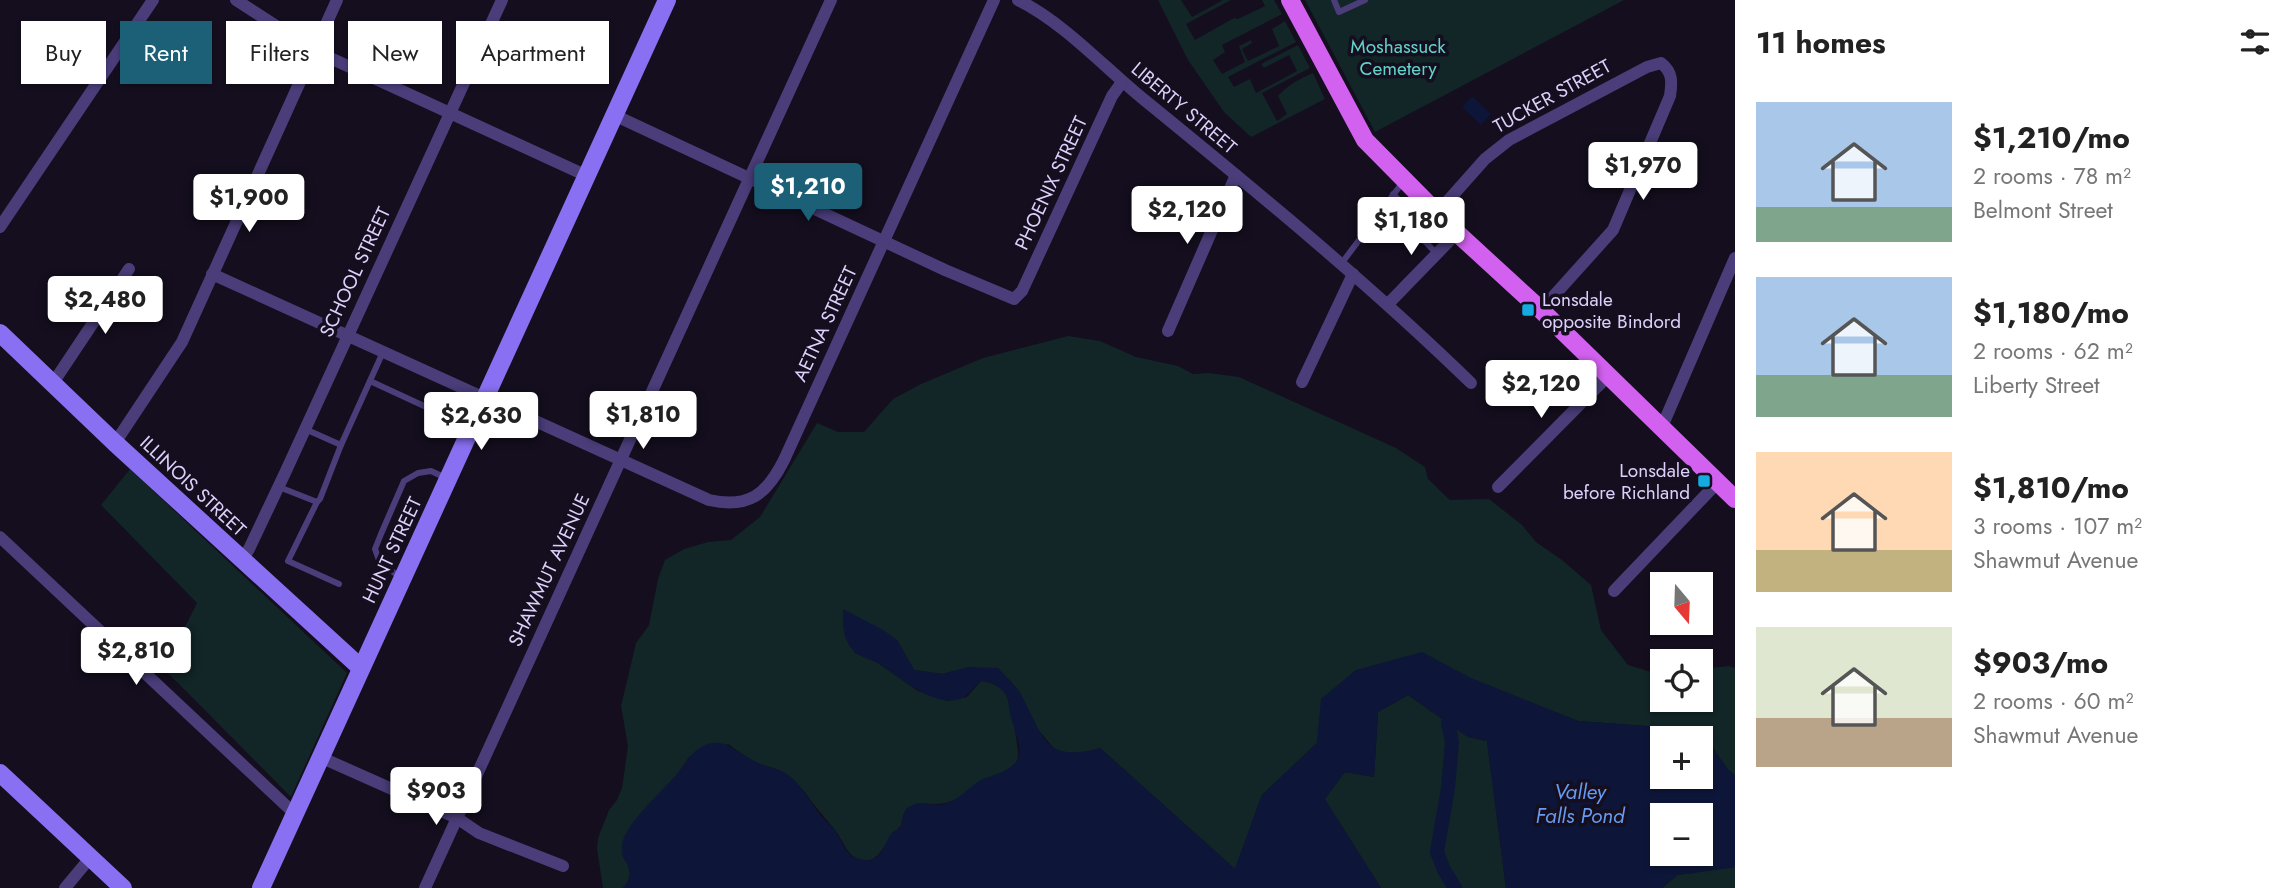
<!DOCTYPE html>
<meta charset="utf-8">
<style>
:root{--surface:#fff;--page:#f6f6f6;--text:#222;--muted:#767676;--accent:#1c6078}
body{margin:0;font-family:Jost,sans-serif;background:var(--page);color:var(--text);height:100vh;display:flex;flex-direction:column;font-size:26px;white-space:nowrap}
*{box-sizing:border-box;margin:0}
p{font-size:23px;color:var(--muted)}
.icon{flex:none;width:38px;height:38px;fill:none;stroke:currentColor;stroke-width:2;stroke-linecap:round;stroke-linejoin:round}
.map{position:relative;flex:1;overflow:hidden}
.sheet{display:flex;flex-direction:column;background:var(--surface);width:560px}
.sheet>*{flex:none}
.banner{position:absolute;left:21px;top:21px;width:665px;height:63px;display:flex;gap:14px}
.needle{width:46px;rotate:161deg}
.controls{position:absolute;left:1650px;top:572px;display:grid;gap:14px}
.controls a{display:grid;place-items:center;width:63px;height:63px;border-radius:0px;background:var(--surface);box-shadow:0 2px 5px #0004;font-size:35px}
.price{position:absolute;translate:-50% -60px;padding:0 16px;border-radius:7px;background:#fff;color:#222;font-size:23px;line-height:46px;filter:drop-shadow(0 2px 4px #0008)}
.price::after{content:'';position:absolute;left:50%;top:42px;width:21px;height:16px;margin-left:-10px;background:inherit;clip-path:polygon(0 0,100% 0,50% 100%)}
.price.current{background:var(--accent);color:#fff}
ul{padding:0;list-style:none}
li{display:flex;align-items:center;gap:21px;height:175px;padding:0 21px}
li span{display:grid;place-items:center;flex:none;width:196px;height:140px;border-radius:0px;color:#555}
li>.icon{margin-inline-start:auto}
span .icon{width:84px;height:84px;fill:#fffc;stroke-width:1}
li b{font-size:30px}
h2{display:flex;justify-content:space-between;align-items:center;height:84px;padding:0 21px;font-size:30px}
.chip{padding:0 24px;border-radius:0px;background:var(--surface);box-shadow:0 2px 5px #0004;font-size:24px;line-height:63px}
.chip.current{background:var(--accent);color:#fff}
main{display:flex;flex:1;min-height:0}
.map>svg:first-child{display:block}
</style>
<main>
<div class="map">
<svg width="1735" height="888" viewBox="0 0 1735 888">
<rect width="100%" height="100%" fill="#140e1e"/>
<!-- green -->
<g fill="#122527">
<path d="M1158,0h23l11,17 31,-17h8l-45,24 9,16 39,-22 4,1 27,-13 -3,-6h12l8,14 -60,31 3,7 -12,8 9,14 23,-12 -6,-16 12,-6 1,3 -10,6 6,12 31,-15 -7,-17 13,-8 11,21 -68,35 6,10 16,-8 6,14 41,-22 -8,-16 -25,13 -3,-4 37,-19 12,23 -48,25 15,28 10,-7 -9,-18c10,-11 21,-17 35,-23l12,26 -74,38 -27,-25 -36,-52z"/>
<polygon points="1305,0 1624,0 1375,132"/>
<path d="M1068,336l32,5 36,16 42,9 15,8 16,-1 30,4 157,71 29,19 3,12 22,21 39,-1 33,26 14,17 26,18 29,25 10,45 27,35 23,7h11v28h39v-31l28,-3 6,2v107l-7,-5 -27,-40 -123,-9 -104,-41 -152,19 -5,44 -55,52 -27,74 -135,-121 -24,7 -20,-4 -20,-24 -17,-36 -49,-24 -28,7 -28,-4 -17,-30 -44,12 25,11 40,28 29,10 20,-4 14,-16c9,1 18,4 24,12 5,7 16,61 12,68 -5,9 -53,34 -65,40 -15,6 -29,0 -45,7l-4,8 -2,10c-13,10 -20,33 -32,34 -21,2 -24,-17 -34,-30 -8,-10 -16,-19 -24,-29 -6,-10 -20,-25 -30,-30 -9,-4 -18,-5 -26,-9 -9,-5 -18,-12 -27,-18l-39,13 -12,18 -12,12 -43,68c8,12 12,21 1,33h-20l-6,-39 1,-11 11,-28 8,-10 5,-12 6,-42 -7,-40 15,-63 13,-18 9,-46 7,-19 19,-11 24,-7 23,-2 29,-23 57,-94 21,9h26l29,-33 28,-15 62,-26z"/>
<polygon points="130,469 347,673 291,797 164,669 197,603 101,505"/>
<polygon points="1408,695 1468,737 1487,741 1506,888 1381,888 1324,799 1345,772 1374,777 1378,712"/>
<polygon points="1735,867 1735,888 1662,888 1677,875"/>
</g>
<!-- water -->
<g fill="#0d1638" fill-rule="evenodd">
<polygon points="1472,96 1491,114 1481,125 1462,107"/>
<path d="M843,609l40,21 14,10 17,30 28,4 28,-7 28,1c7,8 17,16 22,25 24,41 21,71 80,55l135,121 27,-74 55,-52 4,-44 35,-29 66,-18 49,26 107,43 123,9 27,40 7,5v92l-58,8 -15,13h-156l-19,-147 -19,-4 -60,-42 -30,17 -4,65 -29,-5 -20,27 56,89h-758c18,-21 -4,-24 -1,-43 3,-22 41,-54 55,-71 7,-8 11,-17 20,-24 22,-17 37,0 57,11 13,7 27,7 38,17 12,11 19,26 29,38 5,6 11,10 15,16 5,7 7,17 14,22 4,4 14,7 20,6 14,-2 14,-19 23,-28 2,-2 6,-3 8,-6 3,-7 1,-14 8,-19 13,-9 22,0 36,-3 15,-4 23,-17 36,-24 11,-5 32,-9 37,-21 7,-15 -12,-43 -9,-58 -6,-13 -14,-19 -28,-20 -9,7 -13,17 -25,19 -25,5 -56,-23 -76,-36 -8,-5 -22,-7 -28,-15 -10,-12 -9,-25 -9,-40zM1662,738h39v39h-39zM1662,816h39v38h-39z"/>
</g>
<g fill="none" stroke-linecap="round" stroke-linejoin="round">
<!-- canal -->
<polyline stroke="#0d1638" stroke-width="14" points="1448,723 1452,742 1448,788 1437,852 1444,870 1455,888"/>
<!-- lane -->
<g stroke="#4a3d79" stroke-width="6">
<polyline points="1334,0 1339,12 1365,0"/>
<polyline points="1393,194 1425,226"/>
<polyline points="1380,212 1412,241 1435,214"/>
<polyline points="1418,234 1437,254"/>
<polyline points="1341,264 1403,182"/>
<polyline points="370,381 437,412"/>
<polyline points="305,429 341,445"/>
<polyline points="279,487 317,502"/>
<polyline points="402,578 380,563 375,549 381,534 404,481 418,473 431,471 446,478"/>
<polyline points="339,584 288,561 317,502 320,499 341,445 383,352"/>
</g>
<!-- street -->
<g stroke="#4a3d79" stroke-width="12">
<polyline points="236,0 315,51 587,176"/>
<path d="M1018,0c45,22 86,67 124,98 113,92 225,184 329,285"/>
<polyline points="614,115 945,270 1014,299 1022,291 1112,96 1122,82"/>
<path d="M1437,213l48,-54 24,-19 138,-73 14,-4c12,9 11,20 9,33l-57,134 -72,80"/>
<polyline points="0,227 153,0"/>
<path d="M212,274l497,226c40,9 58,-6 75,-40l210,-460"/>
<polyline points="1388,304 1457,233"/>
<polyline points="1168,331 1236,175"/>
<polyline points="1302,382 1353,274"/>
<polyline points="53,383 129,269"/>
<polyline points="1661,429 1735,258"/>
<polyline points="115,443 182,342 337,0"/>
<polyline points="1498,487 1608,376"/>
<polyline points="0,537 295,814"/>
<polyline points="242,560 249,549 285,473 502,0"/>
<polyline points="1614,591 1718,482"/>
<polyline points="320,757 457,818 479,833 563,866"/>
<polyline points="65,888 90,858"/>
<polyline points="425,888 831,0"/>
</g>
<!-- secondary -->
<g stroke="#8970f2" stroke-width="18">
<polyline points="0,333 115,443 361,668"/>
<polyline points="0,773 123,888"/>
<polyline points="261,888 667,0"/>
</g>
<!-- primary -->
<polyline stroke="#d361f0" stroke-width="18" points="1290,0 1365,140 1457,233 1541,310 1735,499"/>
</g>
<!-- markers -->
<g fill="#15abe1" stroke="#140e1e" stroke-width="2.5">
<rect x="1521" y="303" width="14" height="14" rx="3.5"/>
<rect x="1697" y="474" width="14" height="14" rx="3.5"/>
</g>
<g text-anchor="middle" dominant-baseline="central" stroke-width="7" stroke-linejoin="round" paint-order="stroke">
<!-- park labels -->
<g font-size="19" fill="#63d3ca" stroke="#140e1e">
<text x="1398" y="46">Moshassuck<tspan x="1398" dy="22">Cemetery</tspan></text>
</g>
<!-- street labels -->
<g font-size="19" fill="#dcd0fb" stroke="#140e1e">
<text transform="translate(1552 96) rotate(-29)">TUCKER STREET</text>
<text transform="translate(1184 108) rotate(40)">LIBERTY STREET</text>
<text transform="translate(1051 183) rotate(-65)">PHOENIX STREET</text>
<text transform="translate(355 272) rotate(-65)">SCHOOL STREET</text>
<text transform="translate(825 324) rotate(-65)">AETNA STREET</text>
<text transform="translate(193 486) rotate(43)">ILLINOIS STREET</text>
<text transform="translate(392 550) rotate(-65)">HUNT STREET</text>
<text transform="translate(549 570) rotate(-65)">SHAWMUT AVENUE</text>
</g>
<!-- poi labels -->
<g font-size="19" fill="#dcd0fb" stroke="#140e1e" text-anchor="start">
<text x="1542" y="299">Lonsdale<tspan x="1542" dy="22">opposite Bindord</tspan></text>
<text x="1690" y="470" text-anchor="end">Lonsdale<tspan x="1690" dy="22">before Richland</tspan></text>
</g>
<!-- water labels -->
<g font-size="21" font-style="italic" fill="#679af1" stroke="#140e1e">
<text x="1580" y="792">Valley<tspan x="1580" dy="24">Falls Pond</tspan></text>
</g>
</g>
</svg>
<div class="controls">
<a><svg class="needle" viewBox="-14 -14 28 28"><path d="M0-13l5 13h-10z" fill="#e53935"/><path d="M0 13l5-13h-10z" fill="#767676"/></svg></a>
<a><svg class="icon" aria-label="locate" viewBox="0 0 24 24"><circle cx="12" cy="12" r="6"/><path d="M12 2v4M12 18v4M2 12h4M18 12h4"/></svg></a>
<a>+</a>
<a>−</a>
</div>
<b class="price" style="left:1643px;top:202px">$1,970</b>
<b class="price current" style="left:808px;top:223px">$1,210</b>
<b class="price" style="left:249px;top:234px">$1,900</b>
<b class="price" style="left:1187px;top:246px">$2,120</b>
<b class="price" style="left:1411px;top:257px">$1,180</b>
<b class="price" style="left:105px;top:336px">$2,480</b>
<b class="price" style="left:1541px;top:420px">$2,120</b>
<b class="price" style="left:643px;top:451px">$1,810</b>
<b class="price" style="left:481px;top:452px">$2,630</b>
<b class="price" style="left:136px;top:687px">$2,810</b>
<b class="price" style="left:436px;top:827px">$903</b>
<div class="banner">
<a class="chip">Buy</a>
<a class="chip current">Rent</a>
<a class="chip">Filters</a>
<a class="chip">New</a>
<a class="chip">Apartment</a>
</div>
</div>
<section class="sheet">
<h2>11 homes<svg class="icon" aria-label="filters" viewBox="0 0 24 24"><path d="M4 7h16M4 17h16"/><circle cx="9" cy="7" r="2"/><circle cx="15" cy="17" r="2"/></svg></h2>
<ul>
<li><span style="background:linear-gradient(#a9c7e8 75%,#7fa58c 0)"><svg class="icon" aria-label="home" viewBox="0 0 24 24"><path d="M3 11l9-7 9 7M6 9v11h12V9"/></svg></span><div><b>$1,210/mo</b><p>2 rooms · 78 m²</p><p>Belmont Street</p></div></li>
<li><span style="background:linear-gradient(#a9c7e8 70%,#7fa58c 0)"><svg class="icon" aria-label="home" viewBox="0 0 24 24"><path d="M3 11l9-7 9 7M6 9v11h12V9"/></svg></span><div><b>$1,180/mo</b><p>2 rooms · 62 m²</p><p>Liberty Street</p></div></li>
<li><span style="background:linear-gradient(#ffd9b3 70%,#c2b280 0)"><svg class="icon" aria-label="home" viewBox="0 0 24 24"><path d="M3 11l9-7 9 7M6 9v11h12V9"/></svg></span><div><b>$1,810/mo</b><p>3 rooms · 107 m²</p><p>Shawmut Avenue</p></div></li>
<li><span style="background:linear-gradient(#dfe7d0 65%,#b9a48a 0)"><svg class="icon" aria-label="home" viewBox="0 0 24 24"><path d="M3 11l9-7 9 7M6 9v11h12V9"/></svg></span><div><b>$903/mo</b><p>2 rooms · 60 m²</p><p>Shawmut Avenue</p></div></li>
</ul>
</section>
</main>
